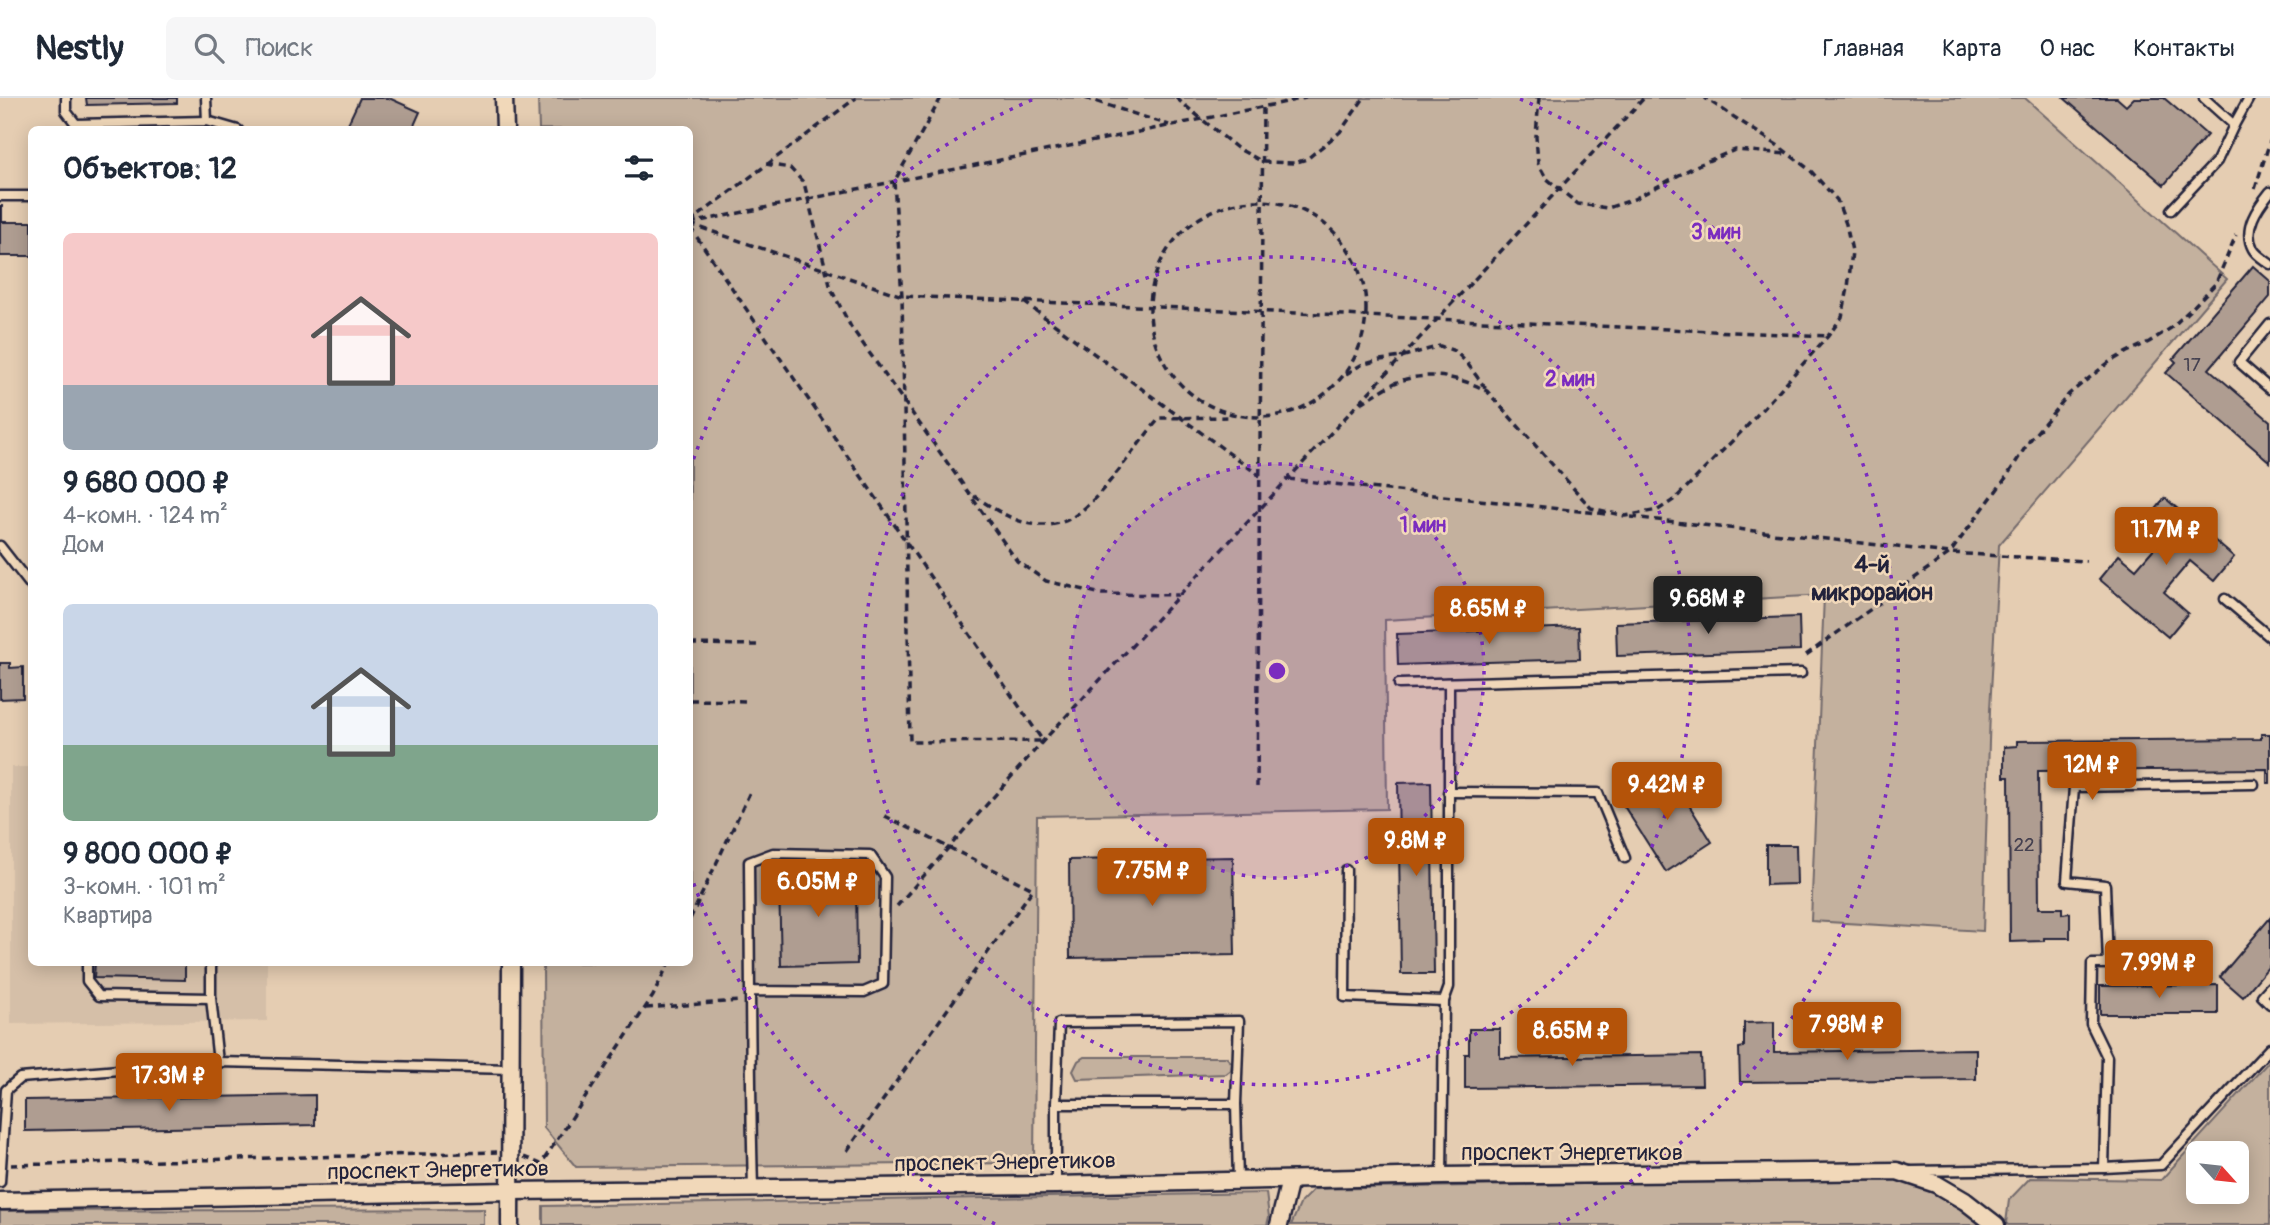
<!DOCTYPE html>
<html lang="ru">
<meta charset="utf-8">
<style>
:root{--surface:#fff;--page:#f6f6f7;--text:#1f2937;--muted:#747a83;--line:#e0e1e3;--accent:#b45309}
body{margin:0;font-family:Pangolin,sans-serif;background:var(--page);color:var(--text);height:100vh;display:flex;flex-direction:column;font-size:26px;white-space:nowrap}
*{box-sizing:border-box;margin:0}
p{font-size:23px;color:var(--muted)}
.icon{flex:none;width:38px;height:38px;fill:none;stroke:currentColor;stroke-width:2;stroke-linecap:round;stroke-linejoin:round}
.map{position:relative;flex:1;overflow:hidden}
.details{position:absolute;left:28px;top:28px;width:665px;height:840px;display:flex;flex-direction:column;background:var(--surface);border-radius:10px;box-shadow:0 4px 18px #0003}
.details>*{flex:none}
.needle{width:46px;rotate:117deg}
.controls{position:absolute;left:2186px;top:1043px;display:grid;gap:14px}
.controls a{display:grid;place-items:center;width:63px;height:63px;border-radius:10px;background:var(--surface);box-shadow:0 4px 18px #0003;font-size:35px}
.price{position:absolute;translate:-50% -60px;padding:0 16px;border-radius:7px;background:var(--accent);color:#fff;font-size:23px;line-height:46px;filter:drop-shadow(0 2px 4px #0008)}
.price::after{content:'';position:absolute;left:50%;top:42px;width:21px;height:16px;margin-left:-10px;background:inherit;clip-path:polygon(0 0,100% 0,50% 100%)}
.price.on{background:#222;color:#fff}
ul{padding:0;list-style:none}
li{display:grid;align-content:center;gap:14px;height:371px;padding:0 35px}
li span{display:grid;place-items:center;height:217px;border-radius:10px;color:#555}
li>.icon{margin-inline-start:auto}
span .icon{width:126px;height:126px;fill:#fffc;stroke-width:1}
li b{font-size:30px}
h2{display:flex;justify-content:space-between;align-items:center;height:84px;padding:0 35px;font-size:30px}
header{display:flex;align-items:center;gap:42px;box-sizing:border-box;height:98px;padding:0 35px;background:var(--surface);border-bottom:2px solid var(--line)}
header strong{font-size:33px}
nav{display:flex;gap:38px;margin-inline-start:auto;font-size:24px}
.search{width:490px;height:63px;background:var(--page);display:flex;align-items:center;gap:18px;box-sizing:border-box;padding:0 24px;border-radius:10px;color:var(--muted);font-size:26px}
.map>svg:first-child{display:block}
</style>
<header>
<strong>Nestly</strong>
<div class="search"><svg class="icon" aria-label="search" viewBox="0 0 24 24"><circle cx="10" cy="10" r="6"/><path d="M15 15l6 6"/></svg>Поиск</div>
<nav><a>Главная</a><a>Карта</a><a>О нас</a><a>Контакты</a></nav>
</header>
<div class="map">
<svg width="2270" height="1127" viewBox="0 0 2270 1127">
<rect width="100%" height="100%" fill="#e5cdb2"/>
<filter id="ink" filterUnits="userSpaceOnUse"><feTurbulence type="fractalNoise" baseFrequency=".0143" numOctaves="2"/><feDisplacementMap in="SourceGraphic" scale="14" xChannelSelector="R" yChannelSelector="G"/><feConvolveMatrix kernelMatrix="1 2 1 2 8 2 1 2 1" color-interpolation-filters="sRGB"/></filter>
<g filter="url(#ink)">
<!-- built -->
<polygon fill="#d5bfa8" points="11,669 31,669 32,864 267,865 267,923 11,926"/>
<!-- green -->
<g fill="#c4b19e" stroke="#736a6c" stroke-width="2" fill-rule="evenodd">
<polygon points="538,0 2025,0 2227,181 1999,447 1990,612 1983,833 1811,823 1824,497 1385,522 1387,711 1037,718 1034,1065 576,1069 544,1030 543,865 690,864 690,32 539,31"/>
<polygon points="1084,959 1226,959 1232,965 1231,972 1226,976 1077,981 1073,973 1078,963"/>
<path d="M2270,962v165h-262l-2,-2 3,-23 21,-22 131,2zM2198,1055h38v39h-38z"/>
<polygon points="1897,1080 1942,1096 1985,1127 1291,1127 1301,1104 1314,1091"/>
<polygon points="1266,1095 1269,1119 1267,1127 543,1127 543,1108"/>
<polygon points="484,1111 484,1127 0,1127 0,1113"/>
</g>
<!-- building -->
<g fill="#af9d91" stroke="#22223b" stroke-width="2">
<polygon points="86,0 177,0 177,5 87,7"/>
<polygon points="360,0 389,0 420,14 412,32 345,32"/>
<polygon points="2064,0 2117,0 2126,8 2134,0 2164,0 2207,37 2164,87"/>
<polygon points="0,108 2,108 2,124 32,124 32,158 0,158"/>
<polygon points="2253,168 2270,183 2270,199 2209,271 2270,323 2270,364 2166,275 2176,264 2173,261"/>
<polygon points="2165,400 2234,459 2214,483 2190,463 2164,494 2188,515 2168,539 2099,481 2119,457 2136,471 2163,440 2145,425"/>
<polygon points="1799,519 1800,552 1617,558 1616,525"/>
<polygon points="1579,529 1580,561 1398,567 1397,536"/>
<polygon points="0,565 10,565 10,570 23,569 23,600 0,601"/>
<polygon points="2261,636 2270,636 2270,685 2267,685 2267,671 2038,673 2039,810 2062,810 2062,816 2070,815 2070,840 2044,840 2044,843 2010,844 2009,679 2004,679 2004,649 2017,648 2017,643 2261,641"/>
<polygon points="1669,675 1712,744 1666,774 1622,705"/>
<polygon points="1431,684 1434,876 1401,876 1398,685"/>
<polygon points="1766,747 1796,747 1797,786 1766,787"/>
<polygon points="1233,759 1235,857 1070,860 1069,762"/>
<polygon points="796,769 838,769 839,784 856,783 857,866 781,868 779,785 796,784"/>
<polygon points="2270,820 2270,867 2243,899 2220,879"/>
<polygon points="95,864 185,864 185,882 94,880"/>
<polygon points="2218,887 2218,916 2100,916 2100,888"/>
<polygon points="1774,924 1774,954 1976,951 1976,981 1740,984 1739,950 1744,949 1744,925"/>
<polygon points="1469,931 1500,931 1500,960 1701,957 1702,987 1465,990 1465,956 1469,956"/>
<polygon points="315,997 315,1027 25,1033 25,1002"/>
</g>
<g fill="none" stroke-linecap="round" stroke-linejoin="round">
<!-- lane casing -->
<g stroke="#22223b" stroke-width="13">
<g id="lane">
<polyline points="66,0 66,13 76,26 207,23 238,32"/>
<polyline points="206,0 207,23"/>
<polyline points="2204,0 2234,27 2249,0"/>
<path d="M2270,94c-12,15 -28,37 -17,57 3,6 12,11 17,15"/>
<polyline points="0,98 32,98"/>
<polyline points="2171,112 2217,63 2234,27"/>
<polyline points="2270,226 2239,264 2270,291"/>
<polyline points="0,448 32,489"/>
<polyline points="2225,501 2270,539"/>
<polyline points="1399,586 1801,575"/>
<polyline points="1448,694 1598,695 1625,760"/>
<polyline points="1346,772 1345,899 1444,903"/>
<polyline points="87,864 87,883 99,898 211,900"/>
<polyline points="211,864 211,900 218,964"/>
<polyline points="2108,866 2105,787 2067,783 2074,689 2254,686"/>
<polyline points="2270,889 2262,898 2270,906"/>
<path d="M750,893l114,1 19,-8 2,-107 -15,-22 -97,-2 -24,9c1,109 1,218 4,326"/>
<polyline points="1056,1006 1059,925 1239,923 1236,1006"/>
<polyline points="2104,1070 2161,1067 2270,950"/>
<polyline points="1911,1073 2104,1070 2107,959 2091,926 2092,866 2204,865"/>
<polyline points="1442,1078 1444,903 1449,889 1449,585"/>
<polyline points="0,1084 6,992 20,980 218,964 512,971"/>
<polyline points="1056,1087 1056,1006 1236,1006 1238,1083"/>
</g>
</g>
<!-- street casing -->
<g stroke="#22223b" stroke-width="21">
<g id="street">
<polyline points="504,0 505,32"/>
<polyline points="0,1103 511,1093 1056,1087 1442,1078 1897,1073 1936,1086 1965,1103 1996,1127"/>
<polyline points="510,1127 511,864"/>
<polyline points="1279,1127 1290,1082"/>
</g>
</g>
<!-- path -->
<g stroke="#22223b" stroke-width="3.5" stroke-dasharray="7 5" stroke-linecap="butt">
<polyline points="941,0 894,84 902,198 910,644 1043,643"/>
<polyline points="1085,0 1169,27"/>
<polyline points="1176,0 1237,50 1263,64 1294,65 1307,61 1340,34 1364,0"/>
<polyline points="1539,0 1536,38 1538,65 1546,80 1578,106 1608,110 1634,101 1698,67 1735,52 1789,56"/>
<polyline points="766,66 790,70 804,85 831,191 851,229 1017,463 1046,483 1102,496 1178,497"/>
<polyline points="2255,91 2270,43"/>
<circle cx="1258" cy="211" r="108"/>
<polyline points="690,124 856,0"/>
<polyline points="690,125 1306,0"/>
<polyline points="690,126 902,198 1828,238"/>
<polyline points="690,129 1043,643"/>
<polyline points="1024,204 1260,378"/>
<polyline points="1346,276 1361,267 1380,262 1401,259 1440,248 1455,253 1467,265 1486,291"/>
<path d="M1361,305c13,-7 25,-17 39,-22 29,-10 61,-4 87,10l104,117 34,8 33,-6 17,-11 73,-74 80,-89 14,-19 6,-29 4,-37 -6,-27 -9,-24 -27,-30 -33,-25 -72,-47"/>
<polyline points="1288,381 1606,416"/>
<path d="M974,398c16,10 34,23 53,27 12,3 27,3 38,-2 30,-11 71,-77 95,-103l71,-1"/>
<polyline points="1631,419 1950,455 2086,463"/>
<polyline points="690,546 758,547"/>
<polyline points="1806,557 1950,455 2005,381 2030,342 2069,296 2108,265 2127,254 2149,244 2171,230 2194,208 2216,185 2236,137"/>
<polyline points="690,602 749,603"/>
<polyline points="1257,689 1263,9"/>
<polyline points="897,808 1043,643 1644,0"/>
<polyline points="690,821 751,692"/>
<polyline points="646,910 739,903"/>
<polyline points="847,1053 1033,791 883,717"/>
<polyline points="524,1059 541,1066 653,898 669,864"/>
<polyline points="11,1067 497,1054"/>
</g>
<!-- lane -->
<use href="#lane" stroke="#f1d8b9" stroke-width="8"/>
<!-- street -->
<use href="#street" stroke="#f1d8b9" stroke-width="16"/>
</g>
</g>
<!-- distance rings -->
<circle cx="1277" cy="573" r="207" fill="#7b2cbf" fill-opacity=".12"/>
<g fill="none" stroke="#7b2cbf" stroke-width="3.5" stroke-dasharray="3.5 7">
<circle cx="1277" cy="573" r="207"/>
<circle cx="1277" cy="573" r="414"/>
<path d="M995 1126A621 621 0 0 1 690 775M690 371A621 621 0 0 1 1034 1M1520 1A621 621 0 0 1 1559 1126"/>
</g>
<g text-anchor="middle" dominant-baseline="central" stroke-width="5" stroke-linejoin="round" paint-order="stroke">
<!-- number labels -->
<g font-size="19" fill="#454150">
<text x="2192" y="267">17</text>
<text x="2024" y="747">22</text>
</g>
<!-- street labels -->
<g font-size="23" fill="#22223b" stroke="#f1d8b9">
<text x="1572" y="1054">проспект Энергетиков</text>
<text transform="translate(1005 1064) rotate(-1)">проспект Энергетиков</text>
<text transform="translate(438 1072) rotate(-1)">проспект Энергетиков</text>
</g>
<!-- neighbourhood labels -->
<g font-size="24" font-weight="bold" fill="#22223b" stroke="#f1d8b9">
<text x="1872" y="466">4-й<tspan x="1872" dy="28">микрорайон</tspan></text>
</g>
</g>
<circle cx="1277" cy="573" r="10" fill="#7b2cbf" stroke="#f1d8b9" stroke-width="3.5"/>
<g font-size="21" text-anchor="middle" font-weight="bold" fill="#7b2cbf" stroke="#f1d8b9" stroke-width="5" stroke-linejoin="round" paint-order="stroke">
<text x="1716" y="141">3 мин</text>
<text x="1570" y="288">2 мин</text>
<text x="1423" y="434">1 мин</text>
</g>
</svg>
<div class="controls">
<a><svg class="needle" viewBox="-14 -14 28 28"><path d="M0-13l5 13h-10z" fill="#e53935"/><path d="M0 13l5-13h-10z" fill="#747a83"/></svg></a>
</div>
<b class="price" style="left:2166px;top:469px">11.7M ₽</b>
<b class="price on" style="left:1708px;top:538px">9.68M ₽</b>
<b class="price" style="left:1489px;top:548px">8.65M ₽</b>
<b class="price" style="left:2092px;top:704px">12M ₽</b>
<b class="price" style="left:1667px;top:724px">9.42M ₽</b>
<b class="price" style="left:1416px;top:780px">9.8M ₽</b>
<b class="price" style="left:1152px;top:810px">7.75M ₽</b>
<b class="price" style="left:818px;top:821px">6.05M ₽</b>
<b class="price" style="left:2159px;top:902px">7.99M ₽</b>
<b class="price" style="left:1847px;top:964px">7.98M ₽</b>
<b class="price" style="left:1572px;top:970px">8.65M ₽</b>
<b class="price" style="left:169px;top:1015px">17.3M ₽</b>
<section class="details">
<h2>Объектов: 12<svg class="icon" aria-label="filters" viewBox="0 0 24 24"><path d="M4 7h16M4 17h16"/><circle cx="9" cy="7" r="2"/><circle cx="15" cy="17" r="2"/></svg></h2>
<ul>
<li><span style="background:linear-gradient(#f6c9c9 70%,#9aa5b1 0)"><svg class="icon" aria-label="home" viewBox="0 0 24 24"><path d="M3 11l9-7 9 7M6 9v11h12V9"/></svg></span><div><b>9 680 000 ₽</b><p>4-комн. · 124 m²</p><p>Дом</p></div></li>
<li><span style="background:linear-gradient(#c9d6e8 65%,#7fa58c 0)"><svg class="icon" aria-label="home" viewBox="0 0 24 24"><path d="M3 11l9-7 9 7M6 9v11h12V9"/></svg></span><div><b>9 800 000 ₽</b><p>3-комн. · 101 m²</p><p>Квартира</p></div></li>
</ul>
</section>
</div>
